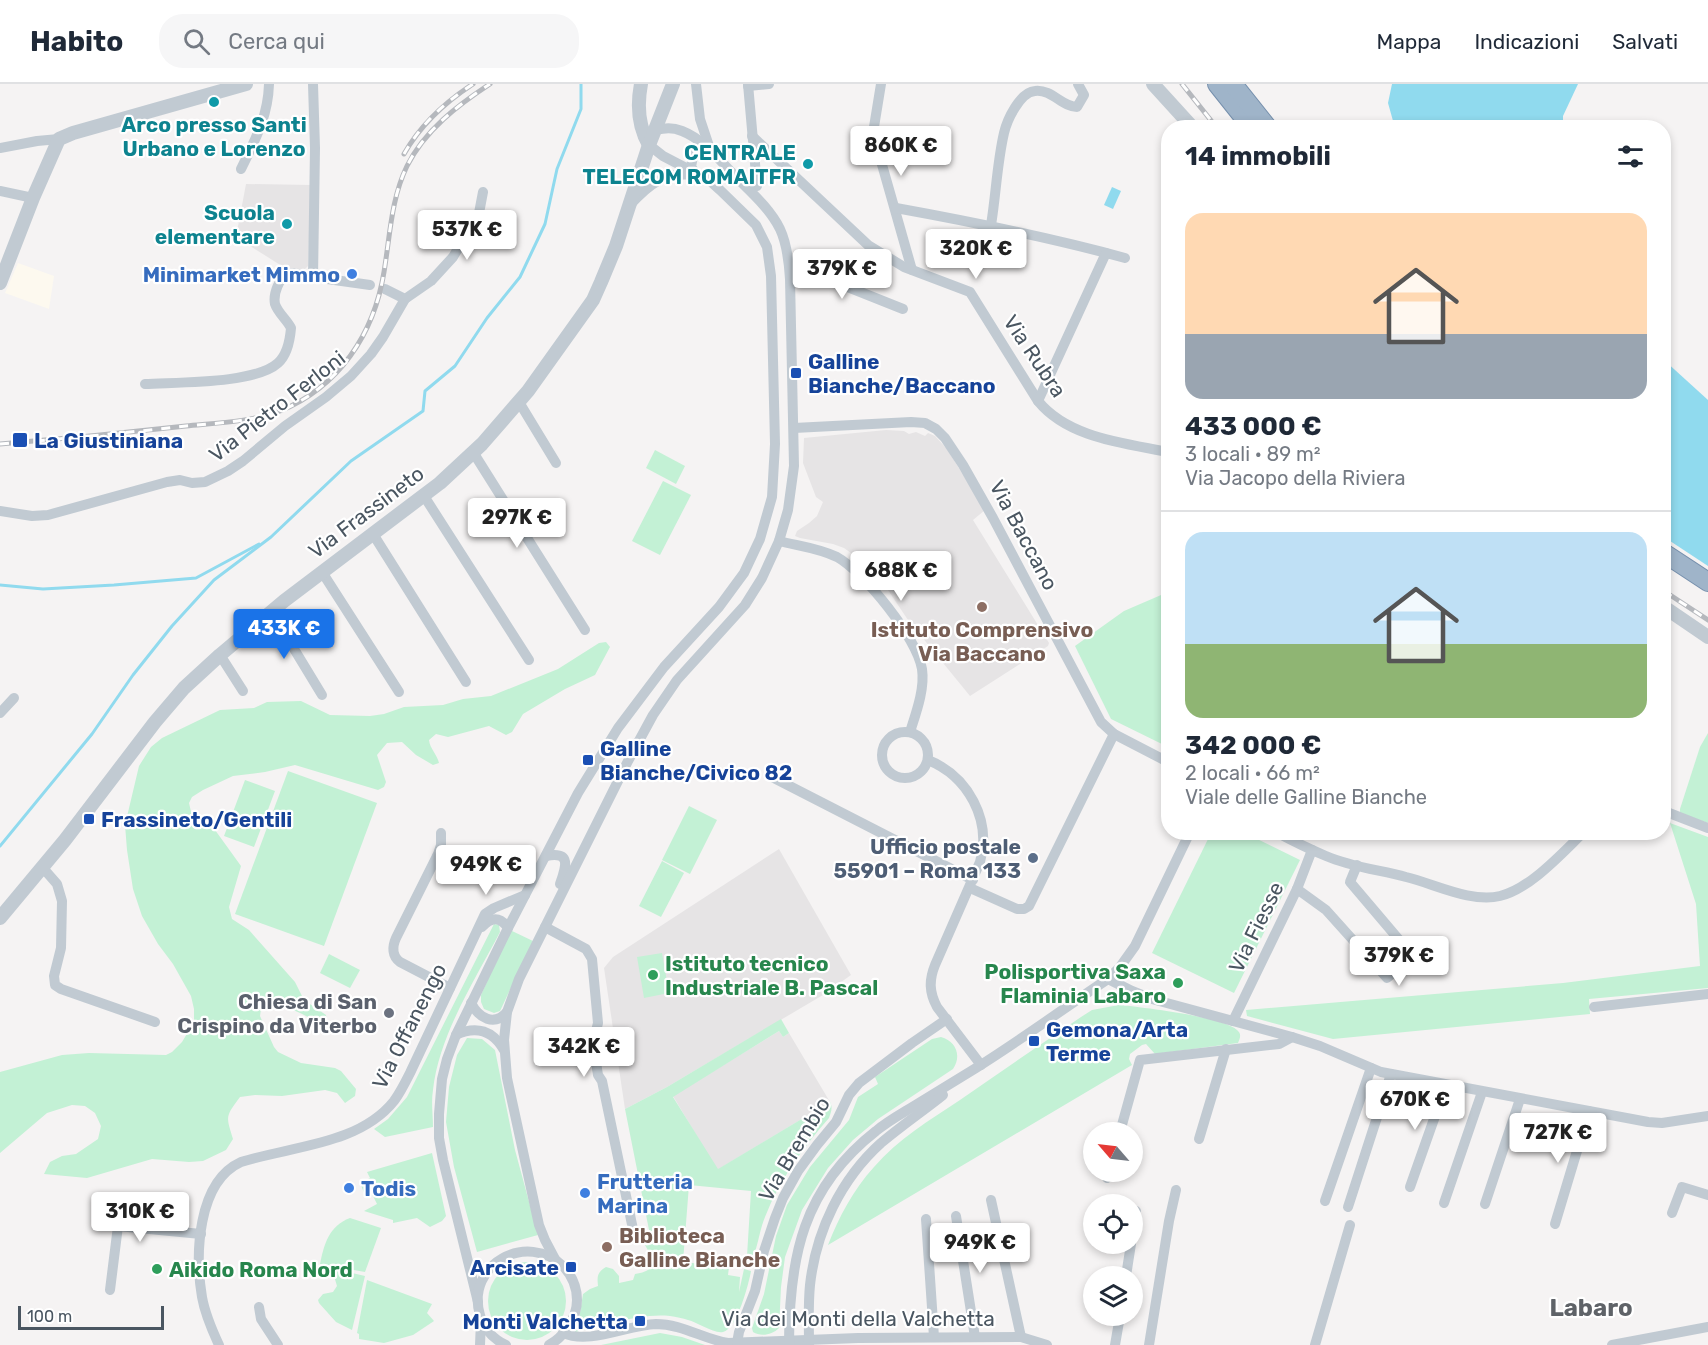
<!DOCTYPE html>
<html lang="it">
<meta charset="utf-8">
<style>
:root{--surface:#fff;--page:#f6f6f7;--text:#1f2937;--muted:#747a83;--line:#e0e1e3;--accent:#1a73e8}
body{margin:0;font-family:Rubik,sans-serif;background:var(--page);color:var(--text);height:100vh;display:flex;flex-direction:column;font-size:22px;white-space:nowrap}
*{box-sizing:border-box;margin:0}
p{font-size:20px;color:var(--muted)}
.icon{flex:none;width:33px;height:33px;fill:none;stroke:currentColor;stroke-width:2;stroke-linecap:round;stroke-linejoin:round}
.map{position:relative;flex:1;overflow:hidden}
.details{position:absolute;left:1161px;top:36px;width:510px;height:720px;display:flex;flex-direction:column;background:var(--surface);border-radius:24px;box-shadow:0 3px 9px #0003}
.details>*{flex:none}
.needle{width:39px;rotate:298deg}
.fabs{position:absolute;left:1083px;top:1038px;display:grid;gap:12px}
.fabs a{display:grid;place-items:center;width:60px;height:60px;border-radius:50%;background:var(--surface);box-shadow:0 3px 9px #0003;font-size:30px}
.scale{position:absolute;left:18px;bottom:15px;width:146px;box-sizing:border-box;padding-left:6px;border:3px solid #4a5661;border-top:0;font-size:16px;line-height:21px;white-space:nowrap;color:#4a5661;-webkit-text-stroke:4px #fff;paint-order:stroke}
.price{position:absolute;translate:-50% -51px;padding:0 14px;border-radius:6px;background:#fff;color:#222;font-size:20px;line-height:39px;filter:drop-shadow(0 2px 3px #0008)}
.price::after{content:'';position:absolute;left:50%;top:36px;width:18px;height:14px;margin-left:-9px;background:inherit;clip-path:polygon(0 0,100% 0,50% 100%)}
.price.active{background:var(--accent);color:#fff}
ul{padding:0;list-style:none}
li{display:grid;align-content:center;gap:12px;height:318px;padding:0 24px}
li+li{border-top:2px solid var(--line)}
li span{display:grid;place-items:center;height:186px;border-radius:18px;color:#555}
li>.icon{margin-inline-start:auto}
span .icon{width:108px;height:108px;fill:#fffc;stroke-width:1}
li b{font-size:26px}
h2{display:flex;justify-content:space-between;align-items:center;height:72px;padding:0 24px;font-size:26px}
header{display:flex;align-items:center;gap:36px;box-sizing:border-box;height:84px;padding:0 30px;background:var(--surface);border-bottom:2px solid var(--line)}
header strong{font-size:28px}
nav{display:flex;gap:33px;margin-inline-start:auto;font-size:21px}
.search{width:420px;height:54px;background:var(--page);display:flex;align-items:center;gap:15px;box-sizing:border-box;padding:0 21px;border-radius:24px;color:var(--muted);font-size:22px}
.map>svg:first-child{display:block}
</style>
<header>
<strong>Habito</strong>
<div class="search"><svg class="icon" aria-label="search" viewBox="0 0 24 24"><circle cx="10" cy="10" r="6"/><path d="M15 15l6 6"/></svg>Cerca qui</div>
<nav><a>Mappa</a><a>Indicazioni</a><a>Salvati</a></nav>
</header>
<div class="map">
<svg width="1708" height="1261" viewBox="0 0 1708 1261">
<rect width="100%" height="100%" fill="#f5f3f3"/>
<!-- commercial -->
<polygon fill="#fdf9ef" points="18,179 54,192 49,225 5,209"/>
<!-- education -->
<g fill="#e6e4e5">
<polygon points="246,100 311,101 308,182 303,187 285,184 236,153"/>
<polygon points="886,346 904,347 909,350 916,348 925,352 928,349 935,352 947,365 985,426 973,436 1049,559 1048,562 970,612 908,536 886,503 858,474 844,464 833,460 800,454 795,452 797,447 809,439 817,432 823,418 816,413 803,379 804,354"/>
<polygon points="779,765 851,891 823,911 667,1003 625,1025 604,884 613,873"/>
<polygon points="779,947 783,953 789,949 830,1018 717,1086 673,1012"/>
</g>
<!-- green -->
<g fill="#c3f1d5">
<polygon points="655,366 685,382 676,400 646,384"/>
<polygon points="663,397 691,411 660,471 632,457"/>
<polygon points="1168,508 1168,663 1111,635 1075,562 1124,527"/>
<path d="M606,558l4,5 -15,28 -30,14 -42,25 -11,18 -6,3 -17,-9 -41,11 -12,-3 -7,6c1,9 8,14 10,23l-6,2 -17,-10 -14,-13 -15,1 -10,12 9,27 -2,5 -6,3 -83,-25 -30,7 -32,4 -30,14 -11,7 -3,6 3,13 5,4 13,3 31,43 -12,41 3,12 17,11 46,52 9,18 22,15 1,7 -6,2c-16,-8 -42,-26 -60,-15l-1,7 14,31 4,5 23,11 34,5 6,3 15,18 -1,7 -10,7 -8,-10 -12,-3 -43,6 -27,-1 -15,2c-15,20 -14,19 -7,42l-7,11 -23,11 -14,1 -37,-3 -65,19 -43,-4 6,-12 12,-6 14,-2 22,-15 3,-13 -6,-13 -10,-7 -13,-1 -25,8 -47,40v-81l62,-17 27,-2 77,2 6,-3 10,-10 12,-20v-13l-3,-13 -18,-32 -15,-20 -16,-28 -9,-27 -6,-39 -2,-25 14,-59 12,-19 11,-9 58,-28 34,-2 13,-6 34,-1 29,14 40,1 14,-2 20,-7 39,-2 20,-6 28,-3 67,-27 41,-26z"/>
<polygon points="1708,649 1708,739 1680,729 1680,725 1700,663"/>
<polygon points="288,687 377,719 324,862 235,830"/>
<polygon points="245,696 275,707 254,763 224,752"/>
<polygon points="689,722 717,736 690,790 662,776"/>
<polygon points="1670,739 1708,753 1708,904 1589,915 1590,930 1333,955 1247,932 1246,926 1563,899 1700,882 1696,820"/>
<polygon points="1211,749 1245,749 1300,776 1234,909 1152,869"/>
<polygon points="662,777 684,789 661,833 639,822"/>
<path d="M494,840l5,1 1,7c-25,48 -61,103 -67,158 -2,12 0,25 0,37l-48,10 -11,-8 14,-10 19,-22z"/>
<polygon points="510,846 533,857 500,927 494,929 484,925 481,918 481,911"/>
<polygon points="662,869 669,909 644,914 637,873"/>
<polygon points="329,870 360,886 350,904 320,889"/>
<path d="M1119,921c22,2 105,12 118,25 5,4 3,8 1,13l-83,11 -9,-10 -4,1 -12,9 -1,5 3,6 -304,180c11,-28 25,-55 46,-78 24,-28 56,-47 86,-67 40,-28 80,-55 121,-83l11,-7z"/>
<path d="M781,935l8,14 -6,4 -4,-6 -106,66 45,72 112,-67c3,6 1,10 -1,16 -27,31 -49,61 -64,99 -6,14 -7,31 -14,45l-3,-2 -1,-4 4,-65 -62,-6 -6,77 46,5 -1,8 12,2 -1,15 5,-23 7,2c-2,12 -14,58 -28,61 -9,2 -26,-10 -35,-12 -5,-2 -12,-3 -18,-4 -32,-3 -64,10 -95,16l-4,-2 8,-11 4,-25 7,-5 8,-3c-1,-9 -1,-14 8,-19l7,2 6,7v7l14,-3 2,-6c10,-2 16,-3 19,-13l-9,-16 6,-5 -26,-131 42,-22z"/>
<path d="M941,953c15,4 21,19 12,32l-75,50 -25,21 -25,28 -26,42 -17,47 -4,30 -2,41c-7,7 -18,9 -26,4l-1,-4 12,-34 12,-58 11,-31 23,-38 39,-47 9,-23 20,-13 -3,-7 57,-38z"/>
<polygon points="467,954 482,955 495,966 515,1066 538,1151 477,1168 454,1083 446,1038 449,1003 457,971"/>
<polygon points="432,1069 446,1132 442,1137 430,1143 417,1134 393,1139 393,1136 364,1127 377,1120 373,1112 365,1114 365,1111 360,1099 370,1094 367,1088"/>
<path d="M350,1134l31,10 -16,44 -45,-8c4,-20 9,-38 30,-46z"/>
<circle cx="527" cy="1217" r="39"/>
<polygon points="322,1182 365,1192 352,1246 336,1238 319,1219 318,1216 323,1210 333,1208 337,1202 334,1192 328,1188 322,1189"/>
<polygon points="367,1196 432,1220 427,1229 434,1237 413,1251 384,1259 359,1255 359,1250 357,1249"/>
<polygon points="660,1249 682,1253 705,1261 601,1261"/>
</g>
<!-- water -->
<g fill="#90daee">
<polygon points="1392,0 1578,0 1563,32 1563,43 1395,44 1388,19"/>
<polygon points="1112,103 1121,107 1113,125 1104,121"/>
<polygon points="1664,276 1708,316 1708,482 1664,453"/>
</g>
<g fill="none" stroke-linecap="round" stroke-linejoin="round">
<!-- stream -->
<g stroke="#90daee" stroke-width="3">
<polyline points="0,501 43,505 114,501 196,494 259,460"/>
<polyline points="0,762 92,650 133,591 172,542 214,496 271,453 351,377 423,327 425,307 455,282 487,234 520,193 545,140 557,85 581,25 581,0"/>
</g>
<!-- trunk casing -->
<g stroke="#7690ad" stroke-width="20">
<g id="trunk">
<polyline points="1217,0 1252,44"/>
<polyline points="1233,0 1268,44"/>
<polyline points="1664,469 1708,498"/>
</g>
</g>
<!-- minor -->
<g stroke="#c1cad2" stroke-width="10">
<polyline points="696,0 700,35 710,65"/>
<polyline points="748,0 757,102"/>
<polyline points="881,0 873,49 912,186"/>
<polyline points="748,2 769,0"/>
<path d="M752,52l116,109 36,22 66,25 68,109c30,37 86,42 130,51"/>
<polyline points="0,64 37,57 59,55"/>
<path d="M241,85c14,-29 27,-52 28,-85"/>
<polyline points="697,91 691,83 693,72 699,66 710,65"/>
<polyline points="0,107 33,114"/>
<path d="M630,121c19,-21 34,-33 63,-30"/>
<path d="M896,124c77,14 153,29 229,50"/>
<path d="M991,141c5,-30 6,-62 13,-92 3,-13 16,-41 31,-42 17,-2 27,16 42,16l7,-12 -6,-11"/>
<polyline points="789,181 800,184 903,225"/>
<polyline points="313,193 370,201"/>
<polyline points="385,205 405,215"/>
<path d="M145,300c32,-2 110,0 133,-21 9,-8 12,-23 13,-35 -4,-8 -13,-15 -16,-24 -2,-10 4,-27 14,-30 7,-2 17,2 24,3l2,-129 -2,-64"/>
<polyline points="1038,317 1106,169"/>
<polyline points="519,318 556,379"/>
<polyline points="794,344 911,338 925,339 936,345 945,354 963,381 993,434 1101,638 1114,650 1168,678"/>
<polyline points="473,368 585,546"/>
<polyline points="424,412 529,576"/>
<polyline points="0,427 32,432 48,431 167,398 180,396 192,399 205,398 228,387 243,377 285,342 326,313 351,292 371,270 383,253 405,215 431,197 453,173 479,129 483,108"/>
<polyline points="373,450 466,598"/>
<path d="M779,457c20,5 40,7 58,16 27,15 80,81 85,112 3,20 -6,44 -12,63"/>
<polyline points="322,488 399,608"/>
<polyline points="271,527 322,611"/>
<polyline points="220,571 243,607"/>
<polyline points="0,629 14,614"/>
<circle cx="905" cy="671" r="23"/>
<path d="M928,676c40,16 64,60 52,102l-45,103c-6,15 -6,27 2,42l44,58"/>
<polyline points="772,693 973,796"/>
<polyline points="1664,727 1708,744"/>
<path d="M1276,748c17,9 33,17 50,24 25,11 54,14 80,21 29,7 65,26 94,19 30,-7 62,-43 84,-64"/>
<path d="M441,749v12l-3,9 -42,84c-4,9 -4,18 4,24l50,26"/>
<path d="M546,772c26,-5 20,11 14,28"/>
<polyline points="43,784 57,800 62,817 61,864 54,892 55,901 61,905 155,938"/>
<polyline points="970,804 1017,825 1024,825 1029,822 1114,650"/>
<polyline points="1297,805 1326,826 1387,894 1411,874 1406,864 1350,798 1357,781"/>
<path d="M482,843c9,-10 18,-11 26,1"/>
<polyline points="545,843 586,865 592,875 598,939 593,959 598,991 602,997 634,1150"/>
<polyline points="1108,895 1132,907 1152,915 1292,953 1320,962 1381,988 1648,1038 1662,1039 1708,1032"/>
<path d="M471,919c8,15 23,24 36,9"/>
<polyline points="1594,923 1708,910"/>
<polyline points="1233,937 1297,805 1312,766"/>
<path d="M456,951c21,-10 37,-4 48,15"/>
<polyline points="1120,1048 1140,976 1279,960 1292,953"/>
<polyline points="1199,1055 1226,965"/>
<polyline points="1107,1094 1109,1088"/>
<polyline points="1410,1103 1446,1001"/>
<polyline points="991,1116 1021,1253"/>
<polyline points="1325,1117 1371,984"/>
<polyline points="1444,1119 1482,1008"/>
<polyline points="1485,1120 1520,1015"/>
<polyline points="1348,1123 1391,990"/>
<polyline points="1672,1129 1682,1103 1708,1111"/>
<polyline points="956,1132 975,1253"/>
<polyline points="926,1135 934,1253"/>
<polyline points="1555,1140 1589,1027"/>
<polyline points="1132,1149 1136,1127"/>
<path d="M555,1175l-10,-19 -6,-15 -32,-147 -3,-38 3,-28 12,-33 109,-218 25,-46 24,-35 68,-75 17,-27 17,-37 9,-31 6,-44 -4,-187c-1,-17 -3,-35 -10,-50 -10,-20 -27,-35 -42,-50 -17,-17 -33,-39 -56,-48 -10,-4 -17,-3 -27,-1"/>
<polyline points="1126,1192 1131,1160"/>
<polyline points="110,1206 118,1142 201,1150"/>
<polyline points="478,1218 443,1076 439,1054 439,1030 442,995 447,975 456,951 508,844 578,709 618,644 664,583 719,523 744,489 760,455 772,413 775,360 771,192 767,163 756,141 720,106 709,96 663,72 649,61"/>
<polyline points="259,1223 261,1235 278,1261"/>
<path d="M563,1249c27,12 64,-8 93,-9 26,0 47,15 72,19l130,-5 163,-1 26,8"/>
<polyline points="737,1259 739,1248 755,1207 764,1167 775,1134 783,1114 798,1087 817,1061 836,1038 849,1011 859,999 912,959 947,935"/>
<path d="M219,1261c-7,-15 -14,-31 -17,-48 -7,-42 -5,-115 39,-135 50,-16 118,-17 153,-61 6,-8 11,-18 16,-28l75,-159 9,-6 31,-13"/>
<polyline points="480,1261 481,1237"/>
<path d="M506,1261c-13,-6 -22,-16 -26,-30 -15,-50 47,-85 84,-48 8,9 13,21 13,33 0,18 -13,37 -28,45"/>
<path d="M789,1261c0,-88 14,-157 87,-214 12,-10 25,-17 38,-25 21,-13 41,-25 62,-38 45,-28 88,-60 132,-89l12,-12 15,-21 55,-114"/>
<path d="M809,1261c0,-20 -1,-40 1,-60 6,-54 31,-106 71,-142 20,-17 42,-32 62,-48"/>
<polyline points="1115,1261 1120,1232"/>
<polyline points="1149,1261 1169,1137 1176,1106"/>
<polyline points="1315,1261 1350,1141"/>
<polyline points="1612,1261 1708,1243"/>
</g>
<!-- tertiary -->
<g stroke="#c1cad2" stroke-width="14">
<path d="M641,0c-4,21 -3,42 8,61"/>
<polyline points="1153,0 1193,44"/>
<polyline points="0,199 33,114 59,55 73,49 246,0"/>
<polyline points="1664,523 1708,553"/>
<polyline points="0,834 65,756 155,638 184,604 220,571 284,517 440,399 482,360 528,307 593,216 601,198 616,162 649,61 673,0"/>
</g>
<!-- trunk -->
<use href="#trunk" stroke="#9fb4c9" stroke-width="18"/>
<!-- rail casing -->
<g stroke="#b5b8bd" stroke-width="5">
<g id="rail">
<polyline points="1182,0 1217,44"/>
<path d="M404,70c17,-30 40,-51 69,-70"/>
<path d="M0,360c62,-5 124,-11 186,-18 31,-3 64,-4 94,-15 59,-24 94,-77 104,-139 6,-36 7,-73 23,-106 18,-36 51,-61 83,-82"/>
<polyline points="1664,507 1708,536"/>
</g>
</g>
<!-- rail -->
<use href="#rail" stroke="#fff" stroke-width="3" stroke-dasharray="9" stroke-linecap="butt"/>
</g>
<!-- markers -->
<g fill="#0f9aa8" stroke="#fff" stroke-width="2">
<circle cx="214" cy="18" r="6"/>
<circle cx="808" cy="80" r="6"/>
<circle cx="287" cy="140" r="6"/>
</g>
<g fill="#3f7fe0" stroke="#fff" stroke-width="2">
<circle cx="352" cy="190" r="6"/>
<circle cx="349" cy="1104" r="6"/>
<circle cx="585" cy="1109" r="6"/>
</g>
<g fill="#1a4fb4" stroke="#fff" stroke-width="2">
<rect x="790" y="283" width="12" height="12" rx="3"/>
<rect x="12" y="348" width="16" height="16" rx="3"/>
<rect x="582" y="670" width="12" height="12" rx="3"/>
<rect x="83" y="729" width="12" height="12" rx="3"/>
<rect x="1028" y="951" width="12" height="12" rx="3"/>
<rect x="565" y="1177" width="12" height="12" rx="3"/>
<rect x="634" y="1231" width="12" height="12" rx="3"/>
</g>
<g fill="#8d6e63" stroke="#fff" stroke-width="2">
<circle cx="982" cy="523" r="6"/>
<circle cx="607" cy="1163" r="6"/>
</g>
<circle fill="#5c6f8a" stroke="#fff" stroke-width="2" cx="1033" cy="774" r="6"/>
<g fill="#2e9e5b" stroke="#fff" stroke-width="2">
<circle cx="653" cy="891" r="6"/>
<circle cx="1178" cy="899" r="6"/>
<circle cx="157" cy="1185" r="6"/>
</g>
<circle fill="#6b7280" stroke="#fff" stroke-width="2" cx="389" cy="929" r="6"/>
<g text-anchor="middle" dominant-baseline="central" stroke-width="4.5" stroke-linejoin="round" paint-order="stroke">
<!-- culture labels -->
<g font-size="21" font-weight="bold" fill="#0d838f" stroke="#fff" text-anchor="end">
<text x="214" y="40" text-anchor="middle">Arco presso Santi<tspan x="214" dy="24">Urbano e Lorenzo</tspan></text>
<text x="796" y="68">CENTRALE<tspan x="796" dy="24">TELECOM ROMAITFR</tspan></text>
<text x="275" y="128">Scuola<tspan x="275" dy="24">elementare</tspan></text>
</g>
<!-- shop labels -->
<g font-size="21" font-weight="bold" fill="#366cbe" stroke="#fff" text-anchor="start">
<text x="340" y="190" text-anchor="end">Minimarket Mimmo</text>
<text x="597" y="1097">Frutteria<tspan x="597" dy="24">Marina</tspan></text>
<text x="361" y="1104">Todis</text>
</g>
<!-- street labels -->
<g font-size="21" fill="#4a5661" stroke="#fff">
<text transform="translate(1035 272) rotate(56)">Via Rubra</text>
<text transform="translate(277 322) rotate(-38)">Via Pietro Ferloni</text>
<text transform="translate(366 428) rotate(-37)">Via Frassineto</text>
<text transform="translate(1024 451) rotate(62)">Via Baccano</text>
<text transform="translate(1256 843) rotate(-64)">Via Fiesse</text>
<text transform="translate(409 942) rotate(-63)">Via Offanengo</text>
<text transform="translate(794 1065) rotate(-59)">Via Brembio</text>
<text x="858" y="1234">Via dei Monti della Valchetta</text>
</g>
<!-- transit labels -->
<g font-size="21" font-weight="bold" fill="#164399" stroke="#fff" text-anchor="start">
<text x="808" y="277">Galline<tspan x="808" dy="24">Bianche/Baccano</tspan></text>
<text x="34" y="356">La Giustiniana</text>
<text x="600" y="664">Galline<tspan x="600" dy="24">Bianche/Civico 82</tspan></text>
<text x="101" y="735">Frassineto/Gentili</text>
<text x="1046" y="945">Gemona/Arta<tspan x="1046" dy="24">Terme</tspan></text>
<text x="559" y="1183" text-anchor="end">Arcisate</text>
<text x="628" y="1237" text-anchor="end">Monti Valchetta</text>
</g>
<!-- education labels -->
<g font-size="21" font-weight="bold" fill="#785e54" stroke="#fff">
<text x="982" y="545">Istituto Comprensivo<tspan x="982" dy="24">Via Baccano</tspan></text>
<text x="619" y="1151" text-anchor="start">Biblioteca<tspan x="619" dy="24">Galline Bianche</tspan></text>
</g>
<!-- service labels -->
<g font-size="21" font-weight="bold" fill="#4e5e75" stroke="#fff" text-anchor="end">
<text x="1021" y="762">Ufficio postale<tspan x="1021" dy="24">55901 – Roma 133</tspan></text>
</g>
<!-- leisure labels -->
<g font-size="21" font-weight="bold" fill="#27864d" stroke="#fff" text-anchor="start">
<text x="665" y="879">Istituto tecnico<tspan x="665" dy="24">Industriale B. Pascal</tspan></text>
<text x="1166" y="887" text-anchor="end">Polisportiva Saxa<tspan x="1166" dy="24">Flaminia Labaro</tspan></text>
<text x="169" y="1185">Aikido Roma Nord</text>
</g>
<!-- worship labels -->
<g font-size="21" font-weight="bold" fill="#5b616d" stroke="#fff" text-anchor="end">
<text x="377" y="917">Chiesa di San<tspan x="377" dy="24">Crispino da Viterbo</tspan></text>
</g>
<!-- quarter labels -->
<g font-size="24" font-weight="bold" fill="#5f6368" stroke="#fff">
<text x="1591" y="1224">Labaro</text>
</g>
</g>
</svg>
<div class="fabs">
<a><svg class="needle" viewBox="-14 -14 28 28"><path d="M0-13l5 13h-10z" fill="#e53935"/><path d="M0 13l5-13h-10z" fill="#747a83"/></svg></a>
<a><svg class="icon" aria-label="locate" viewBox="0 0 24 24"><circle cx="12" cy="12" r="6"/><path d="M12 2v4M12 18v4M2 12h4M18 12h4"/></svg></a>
<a><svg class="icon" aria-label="layers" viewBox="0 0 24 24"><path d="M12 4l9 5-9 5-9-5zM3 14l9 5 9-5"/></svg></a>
</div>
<div class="scale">100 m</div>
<b class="price" style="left:901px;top:93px">860K €</b>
<b class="price" style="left:467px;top:177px">537K €</b>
<b class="price" style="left:976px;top:196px">320K €</b>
<b class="price" style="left:842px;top:216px">379K €</b>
<b class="price" style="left:517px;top:465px">297K €</b>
<b class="price" style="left:901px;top:518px">688K €</b>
<b class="price active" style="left:284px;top:576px">433K €</b>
<b class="price" style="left:486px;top:812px">949K €</b>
<b class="price" style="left:1399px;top:903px">379K €</b>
<b class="price" style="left:584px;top:994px">342K €</b>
<b class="price" style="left:1415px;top:1047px">670K €</b>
<b class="price" style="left:1558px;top:1080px">727K €</b>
<b class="price" style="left:140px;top:1159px">310K €</b>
<b class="price" style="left:980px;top:1190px">949K €</b>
<section class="details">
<h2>14 immobili<svg class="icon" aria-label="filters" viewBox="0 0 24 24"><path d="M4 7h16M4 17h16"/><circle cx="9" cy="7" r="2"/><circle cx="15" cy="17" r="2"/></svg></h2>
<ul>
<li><span style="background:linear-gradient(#ffd9b3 65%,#9aa5b1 0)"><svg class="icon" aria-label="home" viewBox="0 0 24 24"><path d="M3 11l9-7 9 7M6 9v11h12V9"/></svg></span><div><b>433 000 €</b><p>3 locali · 89 m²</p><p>Via Jacopo della Riviera</p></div></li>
<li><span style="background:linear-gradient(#bfe0f5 60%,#8fb573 0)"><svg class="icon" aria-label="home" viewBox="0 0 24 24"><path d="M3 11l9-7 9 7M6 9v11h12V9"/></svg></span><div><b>342 000 €</b><p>2 locali · 66 m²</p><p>Viale delle Galline Bianche</p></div></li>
</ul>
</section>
</div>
